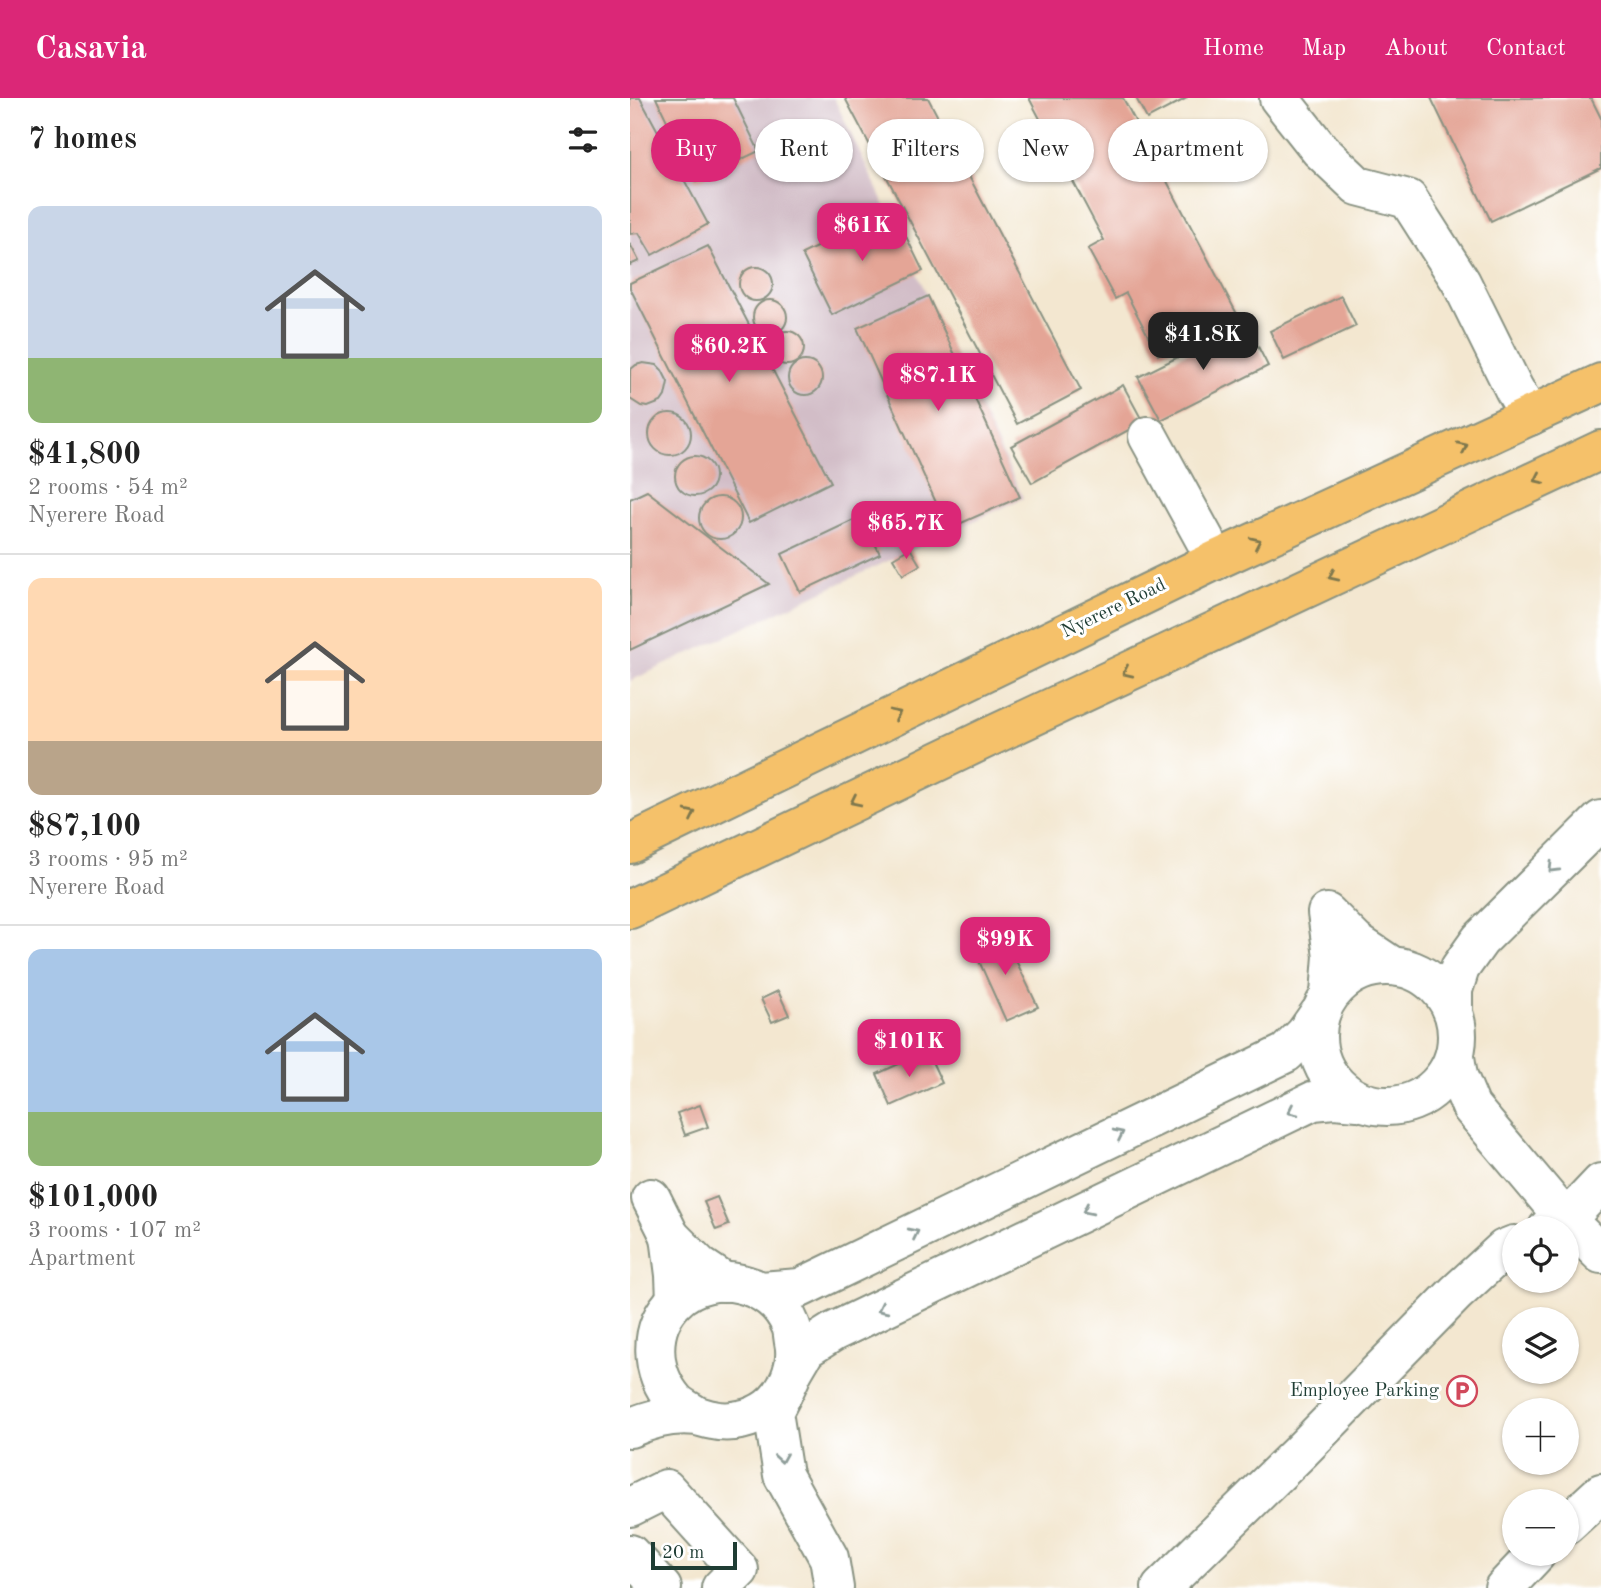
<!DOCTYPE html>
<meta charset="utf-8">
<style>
:root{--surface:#fff;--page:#f6f6f6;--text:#222;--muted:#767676;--line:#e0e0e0;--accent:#db2777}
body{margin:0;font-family:"Old Standard TT",serif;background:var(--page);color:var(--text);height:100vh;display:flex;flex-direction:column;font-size:26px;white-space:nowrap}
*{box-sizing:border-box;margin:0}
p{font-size:23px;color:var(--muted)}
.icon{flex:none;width:38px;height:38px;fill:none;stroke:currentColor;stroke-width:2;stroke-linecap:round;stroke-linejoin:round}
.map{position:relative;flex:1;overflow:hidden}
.details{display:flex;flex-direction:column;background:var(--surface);width:630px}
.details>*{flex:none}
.banner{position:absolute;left:21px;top:21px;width:665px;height:63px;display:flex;gap:14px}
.fabs{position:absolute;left:872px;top:1118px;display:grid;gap:14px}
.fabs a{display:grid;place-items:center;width:77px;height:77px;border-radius:50%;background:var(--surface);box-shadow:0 2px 5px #0004;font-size:35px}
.scale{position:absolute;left:21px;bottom:18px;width:86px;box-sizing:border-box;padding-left:7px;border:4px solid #1f3d34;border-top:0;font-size:19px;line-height:24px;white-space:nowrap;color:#1f3d34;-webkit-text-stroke:5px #fff;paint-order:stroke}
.price{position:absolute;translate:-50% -60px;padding:0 16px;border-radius:14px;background:var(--accent);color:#fff;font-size:23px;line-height:46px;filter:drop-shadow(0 2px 4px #0008)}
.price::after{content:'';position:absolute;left:50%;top:42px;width:21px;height:16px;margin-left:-10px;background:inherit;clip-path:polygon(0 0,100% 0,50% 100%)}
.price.selected{background:#222;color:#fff}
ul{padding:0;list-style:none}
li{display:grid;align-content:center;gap:14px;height:371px;padding:0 28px}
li+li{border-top:2px solid var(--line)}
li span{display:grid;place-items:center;height:217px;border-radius:14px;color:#555}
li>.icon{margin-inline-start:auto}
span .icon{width:126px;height:126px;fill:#fffc;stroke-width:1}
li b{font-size:30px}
h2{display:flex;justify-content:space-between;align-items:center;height:84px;padding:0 28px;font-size:30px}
.pill{padding:0 24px;border-radius:32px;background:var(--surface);box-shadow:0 2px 5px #0004;font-size:24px;line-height:63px}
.pill.selected{background:var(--accent);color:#fff}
header{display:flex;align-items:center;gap:42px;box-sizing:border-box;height:98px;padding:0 35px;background:var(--accent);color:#fff}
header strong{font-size:33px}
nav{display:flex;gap:38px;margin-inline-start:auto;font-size:24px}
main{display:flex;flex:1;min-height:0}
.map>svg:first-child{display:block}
</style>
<header>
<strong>Casavia</strong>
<nav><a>Home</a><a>Map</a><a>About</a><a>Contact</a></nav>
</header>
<main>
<section class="details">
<h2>7 homes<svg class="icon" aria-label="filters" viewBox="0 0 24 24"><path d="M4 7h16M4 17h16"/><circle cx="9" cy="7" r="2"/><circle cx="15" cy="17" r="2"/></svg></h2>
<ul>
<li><span style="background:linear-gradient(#c9d6e8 70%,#8fb573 0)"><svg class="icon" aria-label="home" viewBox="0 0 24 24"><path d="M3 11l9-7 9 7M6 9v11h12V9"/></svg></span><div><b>$41,800</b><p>2 rooms · 54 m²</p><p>Nyerere Road</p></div></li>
<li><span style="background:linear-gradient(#ffd9b3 75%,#b9a48a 0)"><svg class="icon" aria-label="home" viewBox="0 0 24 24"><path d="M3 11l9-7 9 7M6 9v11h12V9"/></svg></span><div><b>$87,100</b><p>3 rooms · 95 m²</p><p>Nyerere Road</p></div></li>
<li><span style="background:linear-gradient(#a9c7e8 75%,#8fb573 0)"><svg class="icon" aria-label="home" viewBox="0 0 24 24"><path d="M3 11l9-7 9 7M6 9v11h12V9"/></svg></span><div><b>$101,000</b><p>3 rooms · 107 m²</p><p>Apartment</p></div></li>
</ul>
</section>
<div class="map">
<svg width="971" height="1490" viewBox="0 0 971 1490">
<rect width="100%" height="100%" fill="#fff"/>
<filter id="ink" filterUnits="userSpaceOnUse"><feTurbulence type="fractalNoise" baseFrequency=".0143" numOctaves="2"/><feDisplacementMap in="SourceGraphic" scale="14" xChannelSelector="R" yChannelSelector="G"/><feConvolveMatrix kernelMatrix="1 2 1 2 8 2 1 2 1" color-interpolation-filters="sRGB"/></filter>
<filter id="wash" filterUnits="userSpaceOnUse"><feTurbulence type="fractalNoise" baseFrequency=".00686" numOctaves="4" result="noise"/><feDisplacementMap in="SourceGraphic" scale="28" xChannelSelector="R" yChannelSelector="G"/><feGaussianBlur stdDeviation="1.57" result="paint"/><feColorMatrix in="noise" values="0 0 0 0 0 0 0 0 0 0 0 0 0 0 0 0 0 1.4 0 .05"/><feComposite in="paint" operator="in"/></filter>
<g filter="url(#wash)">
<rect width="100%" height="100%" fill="#f3e7d0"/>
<!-- industrial -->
<polygon fill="#d2bdc7" points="0,0 204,0 393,400 0,583"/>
<g id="blocks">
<!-- building -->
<g fill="#e4a596">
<polygon points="0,0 10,0 78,126 22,157 9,135 0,136"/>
<polygon points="26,0 103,0 129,53 66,83"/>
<polygon points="215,0 298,0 451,292 387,326"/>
<polygon points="399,0 493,0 607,216 528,257 496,195 485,201 458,151 474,142"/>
<polygon points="506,0 557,0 517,21"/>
<polygon points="801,0 961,0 971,20 971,70 861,123"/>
<polygon points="263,112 293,173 202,217 172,156"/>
<polygon points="0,146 9,163 0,167"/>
<polygon points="78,148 201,384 119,425 0,190 0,185"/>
<circle cx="126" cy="186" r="17"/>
<polygon points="298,198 390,399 318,431 227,230"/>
<polygon points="711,198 726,228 654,262 640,233"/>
<circle cx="140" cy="219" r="17"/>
<polygon points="616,225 638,268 531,322 508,279"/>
<circle cx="157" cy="250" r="17"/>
<circle cx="175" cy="280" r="17"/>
<polygon points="13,265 27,267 32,272 38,284 35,298 31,304 18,309 11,308 0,301 0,272 6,267"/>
<polygon points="493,287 513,324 402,385 381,348"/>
<circle cx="40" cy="336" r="21"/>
<circle cx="65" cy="378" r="20"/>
<polygon points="17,393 139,486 0,552 0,401"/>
<circle cx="90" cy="420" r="21"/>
<polygon points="232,418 250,456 170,494 152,456"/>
<polygon points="280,450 290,467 273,477 263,460"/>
<polygon points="371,831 408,909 376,923 344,852 361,844 357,837"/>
<polygon points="148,893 159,917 142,924 131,901"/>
<polygon points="297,953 312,985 261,1008 247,976"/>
<polygon points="70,1007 78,1029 55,1037 47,1015"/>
<polygon points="87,1099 99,1127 86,1132 74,1104"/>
</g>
</g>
</g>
<g filter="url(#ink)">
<use href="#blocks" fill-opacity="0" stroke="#899282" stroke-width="2"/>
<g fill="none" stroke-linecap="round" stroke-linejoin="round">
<!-- minor casing -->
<g stroke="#899282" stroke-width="42">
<g id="minor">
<polyline points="649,0 690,52 728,88 778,101 831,184 884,291 900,318"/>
<polyline points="518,338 586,462"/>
<circle cx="757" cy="938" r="70"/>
<polyline points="700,896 703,858 697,815 726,844 762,868"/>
<polyline points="823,912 823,892 830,870 850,842 971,722"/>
<polyline points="825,959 828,978 841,1009 936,1122 971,1156"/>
<polyline points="21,1100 40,1138"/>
<polyline points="918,1130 936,1122 971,1085"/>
<polyline points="131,1193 170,1190 656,955 675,936 689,916"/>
<polyline points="46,1202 45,1177 40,1138 70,1168 94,1184"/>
<polyline points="163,1273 176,1251 203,1234 683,1003 704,1001 728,1003"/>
<polyline points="153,1295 143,1314 153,1377 199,1460 204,1490"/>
<path d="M0,1330c20,-9 45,-15 67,-12 5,1 10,3 16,4 18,4 40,-1 55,-12 19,-14 31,-43 26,-66 -1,-5 -1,-11 -3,-16 -17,-45 -80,-59 -115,-26 -29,28 -26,72 -1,101 6,6 15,10 22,15"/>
<polyline points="0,1409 36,1391 109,1472 91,1490"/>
<polyline points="936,1427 971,1395"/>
<polyline points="0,1456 32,1490"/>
<polyline points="531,1490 671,1353 826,1195 874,1151 884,1147"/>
<polyline points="874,1490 906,1456"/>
</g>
</g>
<!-- highway casing -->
<g stroke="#899282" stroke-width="42">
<g id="highway">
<polyline points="0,746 586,462 971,285"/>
<polyline points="0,811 359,639 971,352"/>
</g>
</g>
<!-- minor -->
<use href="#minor" stroke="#fff" stroke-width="38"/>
<!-- highway -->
<use href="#highway" stroke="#f5c16b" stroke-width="38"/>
</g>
<!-- one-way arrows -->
<defs><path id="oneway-chevron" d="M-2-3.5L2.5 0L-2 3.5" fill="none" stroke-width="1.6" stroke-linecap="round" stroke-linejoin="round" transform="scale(1.75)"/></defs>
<g stroke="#7f784d">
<use href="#oneway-chevron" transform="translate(833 349) rotate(-25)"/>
<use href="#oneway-chevron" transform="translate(909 381) rotate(155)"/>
<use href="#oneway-chevron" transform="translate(626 444) rotate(-25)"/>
<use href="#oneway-chevron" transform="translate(703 478) rotate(155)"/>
<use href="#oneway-chevron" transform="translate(497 574) rotate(155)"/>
<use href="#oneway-chevron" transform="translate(266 616) rotate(-26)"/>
<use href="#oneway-chevron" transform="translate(225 703) rotate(154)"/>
<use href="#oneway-chevron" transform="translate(61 716) rotate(-26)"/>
</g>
<g stroke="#8f9e9a">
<use href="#oneway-chevron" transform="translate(923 770) rotate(135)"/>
<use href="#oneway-chevron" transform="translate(662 1013) rotate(154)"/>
<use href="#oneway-chevron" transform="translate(489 1036) rotate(-26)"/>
<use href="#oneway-chevron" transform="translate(457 1112) rotate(154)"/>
<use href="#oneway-chevron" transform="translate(284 1135) rotate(-26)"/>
<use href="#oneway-chevron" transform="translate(252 1211) rotate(154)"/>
<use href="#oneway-chevron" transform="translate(151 1360) rotate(81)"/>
</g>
</g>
<!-- icons -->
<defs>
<g id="parking-ring" transform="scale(1.575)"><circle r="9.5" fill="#fff" stroke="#d1495b" stroke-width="1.5"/><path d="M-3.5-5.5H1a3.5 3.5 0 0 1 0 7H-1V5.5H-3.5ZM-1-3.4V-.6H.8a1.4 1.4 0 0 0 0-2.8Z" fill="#d1495b"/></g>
</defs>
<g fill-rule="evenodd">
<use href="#parking-ring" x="832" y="1293"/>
</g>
<g text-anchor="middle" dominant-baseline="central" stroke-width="6" stroke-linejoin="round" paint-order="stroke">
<!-- street labels -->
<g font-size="19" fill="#1f3d34" stroke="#fff">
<text transform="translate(484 511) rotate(-26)">Nyerere Road</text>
</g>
<!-- poi labels -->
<g font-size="19" fill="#1f3d34" stroke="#fff" text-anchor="end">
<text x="809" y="1293">Employee Parking</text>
</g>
</g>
</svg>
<div class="fabs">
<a><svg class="icon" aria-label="locate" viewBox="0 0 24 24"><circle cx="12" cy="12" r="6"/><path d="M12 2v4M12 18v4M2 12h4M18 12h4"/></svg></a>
<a><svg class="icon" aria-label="layers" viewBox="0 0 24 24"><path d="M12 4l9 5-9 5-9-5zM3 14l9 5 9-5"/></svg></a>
<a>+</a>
<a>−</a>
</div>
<div class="scale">20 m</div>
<b class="price" style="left:232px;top:165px">$61K</b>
<b class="price selected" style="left:573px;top:274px">$41.8K</b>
<b class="price" style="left:99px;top:286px">$60.2K</b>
<b class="price" style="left:308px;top:315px">$87.1K</b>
<b class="price" style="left:276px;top:463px">$65.7K</b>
<b class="price" style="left:375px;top:879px">$99K</b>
<b class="price" style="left:279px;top:981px">$101K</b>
<div class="banner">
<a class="pill selected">Buy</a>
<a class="pill">Rent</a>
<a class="pill">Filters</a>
<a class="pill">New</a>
<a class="pill">Apartment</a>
</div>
</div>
</main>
